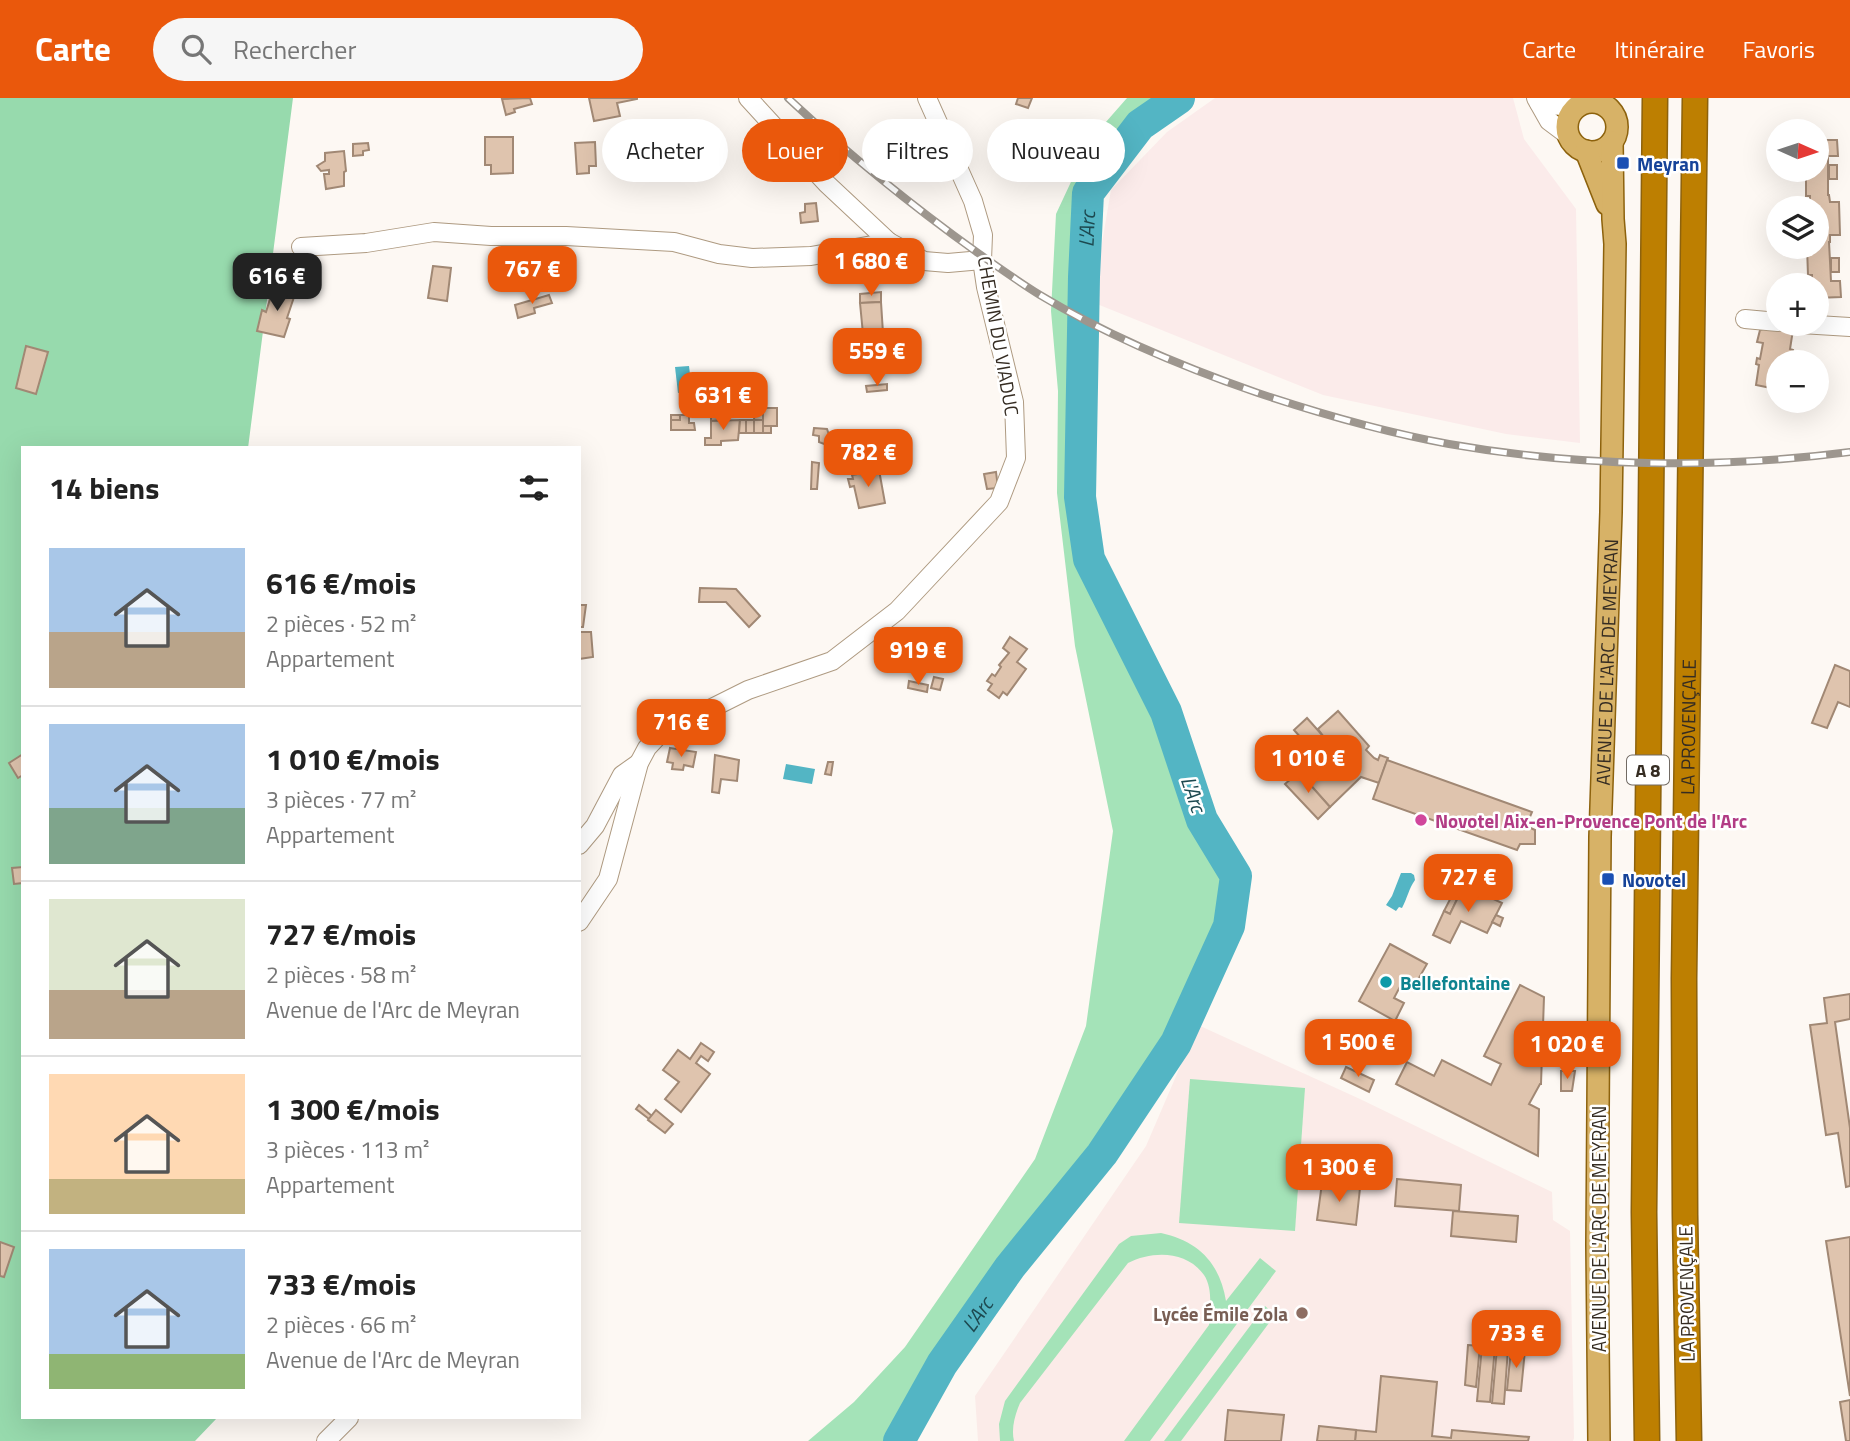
<!DOCTYPE html>
<html lang="fr">
<meta charset="utf-8">
<style>
:root{--surface:#fff;--page:#f6f6f6;--text:#222;--muted:#767676;--line:#e0e0e0;--accent:#ea580c}
body{margin:0;font-family:"Titillium Web",sans-serif;background:var(--page);color:var(--text);height:100vh;display:flex;flex-direction:column;font-size:26px;white-space:nowrap}
*{box-sizing:border-box;margin:0}
p{font-size:23px;color:var(--muted)}
.icon{flex:none;width:38px;height:38px;fill:none;stroke:currentColor;stroke-width:2;stroke-linecap:round;stroke-linejoin:round}
.map{position:relative;flex:1;overflow:hidden}
.details{position:absolute;left:21px;top:348px;width:560px;height:973px;display:flex;flex-direction:column;background:var(--surface);border-radius:0px;box-shadow:0 7px 28px #0002}
.details>*{flex:none}
.top-card{position:absolute;left:602px;top:21px;width:665px;height:63px;display:flex;gap:14px}
.needle{width:46px;rotate:93deg}
.tools{position:absolute;left:1766px;top:21px;display:grid;gap:14px}
.tools a{display:grid;place-items:center;width:63px;height:63px;border-radius:50%;background:var(--surface);box-shadow:0 7px 28px #0002;font-size:35px}
.price{position:absolute;translate:-50% -60px;padding:0 16px;border-radius:14px;background:var(--accent);color:#fff;font-size:23px;line-height:46px;filter:drop-shadow(0 2px 4px #0008)}
.price::after{content:'';position:absolute;left:50%;top:42px;width:21px;height:16px;margin-left:-10px;background:inherit;clip-path:polygon(0 0,100% 0,50% 100%)}
.price.current{background:#222;color:#fff}
ul{padding:0;list-style:none}
li{display:flex;align-items:center;gap:21px;height:175px;padding:0 28px}
li+li{border-top:2px solid var(--line)}
li span{display:grid;place-items:center;flex:none;width:196px;height:140px;border-radius:0px;color:#555}
li>.icon{margin-inline-start:auto}
span .icon{width:84px;height:84px;fill:#fffc;stroke-width:1}
li b{font-size:30px}
h2{display:flex;justify-content:space-between;align-items:center;height:84px;padding:0 28px;font-size:30px}
.pill{padding:0 24px;border-radius:32px;background:var(--surface);box-shadow:0 7px 28px #0002;font-size:24px;line-height:63px}
.pill.current{background:var(--accent);color:#fff}
header{display:flex;align-items:center;gap:42px;box-sizing:border-box;height:98px;padding:0 35px;background:var(--accent);color:#fff}
header strong{font-size:33px}
nav{display:flex;gap:38px;margin-inline-start:auto;font-size:24px}
.search{width:490px;height:63px;background:var(--page);display:flex;align-items:center;gap:18px;box-sizing:border-box;padding:0 24px;border-radius:38px;color:var(--muted);font-size:26px}
.map>svg:first-child{display:block}
</style>
<header>
<strong>Carte</strong>
<div class="search"><svg class="icon" aria-label="search" viewBox="0 0 24 24"><circle cx="10" cy="10" r="6"/><path d="M15 15l6 6"/></svg>Rechercher</div>
<nav><a>Carte</a><a>Itinéraire</a><a>Favoris</a></nav>
</header>
<div class="map">
<svg width="1850" height="1343" viewBox="0 0 1850 1343">
<rect width="100%" height="100%" fill="#fdf8f3"/>
<!-- industrial -->
<polygon fill="#fbebea" points="1215,0 1513,0 1524,41 1576,111 1580,345 1506,336 1323,297 1092,204 1111,92 1167,34"/>
<!-- education -->
<polygon fill="#fbebe8" points="1198,927 1360,1001 1552,1094 1553,1122 1570,1133 1574,1340 1573,1343 978,1343 975,1298 1146,1048"/>
<!-- green -->
<g fill="#a4e3b8">
<polygon points="1127,0 1179,0 1140,27 1088,95 1084,179 1080,399 1089,462 1166,614 1202,722 1236,778 1229,828 1176,945 1102,1056 1010,1169 934,1281 899,1343 808,1343 854,1304 905,1249 1035,1061 1086,928 1113,733 1075,548 1057,395 1058,293 1051,213 1056,116 1091,41"/>
<polygon points="1190,981 1305,990 1295,1133 1179,1125"/>
<path d="M1161,1135c38,8 59,31 65,68l34,-43 16,13 -126,170h-26l85,-116c1,-15 4,-37 -5,-50 -18,-25 -52,-24 -76,-12l-108,140c-5,12 -9,25 -6,38h-14l-1,-17 6,-23 114,-157 12,-8z"/>
<polygon points="1265,1208 1275,1217 1181,1343 1164,1343"/>
</g>
<!-- forest -->
<polygon fill="#97daad" points="0,0 293,0 248,350 23,350 23,1320 217,1320 195,1343 0,1343"/>
<!-- water -->
<g fill="#53b5c4">
<polygon points="689,268 692,293 678,295 675,269"/>
<polygon points="786,666 815,671 812,686 783,681"/>
<path d="M1401,775h10l3,2 1,5c-6,8 -8,19 -13,28l-3,-1 -3,4 -10,-6 6,-9z"/>
</g>
<g fill="none" stroke-linecap="round" stroke-linejoin="round">
<!-- river -->
<path stroke="#53b5c4" stroke-width="32" id="s1" d="M899,1343l43,-77 68,-97 92,-113 74,-111 53,-117 7,-50 -34,-56 -36,-108 -77,-153 -9,-62 4,-220 4,-84 52,-68 39,-27"/>
</g>
<!-- building -->
<g fill="#dfc4ae" stroke="#a18874" stroke-width="2">
<polygon points="530,0 532,6 514,11 515,14 506,17 502,1"/>
<polygon points="589,0 637,0 637,1 617,5 620,18 594,23"/>
<polygon points="1018,0 1032,0 1028,10 1016,6"/>
<polygon points="1064,27 1070,31 1063,41 1058,37"/>
<polygon points="485,39 513,39 513,75 491,76 491,67 485,67"/>
<polygon points="1816,42 1837,42 1838,58 1828,58 1828,97 1829,97 1830,104 1839,104 1840,137 1830,137 1830,144 1829,144 1831,183 1840,183 1841,199 1816,200 1816,187 1812,187 1812,177 1808,177 1807,149 1816,149 1816,110 1810,110 1810,98 1806,98 1806,72 1816,72"/>
<polygon points="595,44 596,68 589,68 589,75 577,76 575,45"/>
<polygon points="368,45 369,52 363,53 363,57 353,58 353,46"/>
<polygon points="344,53 346,73 344,74 344,88 326,91 324,76 329,76 329,72 321,73 317,68 325,63 325,55"/>
<polygon points="788,65 790,80 773,81 771,66"/>
<rect x="1829" y="67" width="8" height="14"/>
<polygon points="816,105 818,123 801,125 800,115 805,114 805,106"/>
<rect x="1831" y="160" width="8" height="14"/>
<polygon points="433,168 451,170 447,203 428,200"/>
<polygon points="511,170 538,171 537,191 516,190 516,175 511,175"/>
<polygon points="274,188 296,193 287,220 290,221 284,239 257,233 262,212 266,214"/>
<polygon points="881,194 881,204 860,205 860,196"/>
<polygon points="549,197 552,205 534,210 535,215 518,220 515,207"/>
<polygon points="881,204 883,235 889,235 889,247 868,248 868,236 863,236 860,205"/>
<polygon points="1766,230 1793,232 1790,251 1793,252 1791,264 1778,264 1778,277 1774,276 1771,290 1756,287 1759,267 1756,266 1757,260 1760,261 1763,245 1757,244 1760,232"/>
<polygon points="26,248 48,254 36,296 16,290"/>
<polygon points="887,286 887,292 867,294 866,288"/>
<polygon points="755,310 763,310 763,322 754,322"/>
<rect x="763" y="310" width="14" height="18"/>
<polygon points="711,316 726,316 726,322 711,323"/>
<rect x="671" y="317" width="9" height="5"/>
<polygon points="680,317 689,317 689,325 694,325 695,332 671,332 671,322 680,322"/>
<polygon points="740,322 738,342 721,343 721,347 705,347 705,340 711,340 711,323"/>
<polygon points="740,322 746,322 746,335 739,335"/>
<rect x="746" y="322" width="8" height="13"/>
<rect x="754" y="322" width="9" height="13"/>
<rect x="763" y="328" width="8" height="7"/>
<polygon points="814,330 827,331 830,340 828,344 824,346 819,344 819,338 813,337"/>
<polygon points="812,364 819,365 817,391 811,391"/>
<polygon points="879,372 885,405 859,410 854,388 850,389 848,381 853,381 852,377"/>
<polygon points="996,374 998,390 987,391 984,376"/>
<polygon points="700,490 736,491 760,518 749,529 726,504 699,504"/>
<polygon points="579,507 586,507 583,529 579,529"/>
<polygon points="579,534 591,534 593,559 579,561"/>
<polygon points="1010,539 1027,551 1017,564 1026,571 1007,597 1003,594 999,600 988,592 992,586 987,583 992,576 995,578 1001,569 999,567 1009,555 1003,550"/>
<polygon points="1835,567 1850,573 1850,609 1838,604 1827,630 1812,625"/>
<polygon points="934,579 943,581 940,592 931,590"/>
<polygon points="909,583 928,587 927,594 908,590"/>
<polygon points="1338,613 1369,648 1366,652 1374,660 1378,662 1380,657 1388,660 1379,685 1361,679 1330,709 1304,680 1309,675 1297,662 1323,638 1318,631"/>
<polygon points="1307,620 1323,638 1310,650 1294,632"/>
<polygon points="670,650 696,654 693,669 684,667 683,672 672,671 673,665 667,664"/>
<polygon points="23,656 23,677 18,680 9,665"/>
<polygon points="715,657 739,662 737,683 721,681 719,695 712,694"/>
<polygon points="1387,662 1532,714 1526,728 1535,732 1535,746 1520,746 1517,752 1373,701"/>
<polygon points="828,664 833,664 831,677 825,676"/>
<polygon points="1303,669 1309,675 1304,680 1299,674"/>
<polygon points="1299,674 1330,709 1318,721 1285,686"/>
<polygon points="23,769 23,785 14,786 12,770"/>
<polygon points="1459,784 1464,787 1450,816 1444,813"/>
<polygon points="1464,787 1502,805 1487,835 1461,823 1450,845 1433,837 1444,813 1450,816"/>
<polygon points="1496,817 1503,820 1500,828 1492,824"/>
<polygon points="1390,846 1427,866 1415,887 1404,881 1394,900 1404,905 1395,923 1359,903"/>
<polygon points="1520,887 1544,899 1541,986 1540,986 1529,1006 1539,1011 1538,1058 1396,986 1407,964 1434,978 1442,962 1491,987 1501,966 1484,958"/>
<polygon points="1850,896 1850,921 1835,924 1850,1030 1850,1088 1846,1089 1838,1035 1826,1037 1810,927 1827,925 1824,900"/>
<polygon points="701,945 714,954 708,963 701,958 696,965 710,976 681,1014 665,1001 679,984 663,972 678,952 690,961"/>
<polygon points="1346,969 1374,982 1369,994 1341,980"/>
<polygon points="1561,973 1575,973 1572,993 1561,993"/>
<polygon points="639,1007 652,1018 649,1021 636,1011"/>
<polygon points="656,1012 673,1026 665,1035 648,1022"/>
<polygon points="1397,1081 1461,1087 1459,1113 1395,1108"/>
<polygon points="1322,1085 1360,1090 1356,1127 1317,1122"/>
<polygon points="1453,1113 1518,1118 1516,1144 1451,1138"/>
<polygon points="1850,1139 1850,1298 1826,1143"/>
<polygon points="0,1144 14,1149 4,1179 0,1178"/>
<polygon points="1468,1247 1480,1248 1476,1289 1465,1287"/>
<polygon points="1482,1248 1495,1249 1490,1304 1477,1303"/>
<polygon points="1497,1250 1508,1251 1504,1306 1492,1305"/>
<polygon points="1511,1251 1525,1252 1521,1293 1507,1292"/>
<polygon points="1381,1278 1437,1284 1432,1338 1451,1340 1452,1332 1529,1339 1528,1343 1355,1343 1356,1332 1376,1334"/>
<polygon points="1850,1302 1850,1343 1846,1343 1840,1304"/>
<polygon points="1228,1312 1284,1317 1281,1343 1225,1343"/>
<polygon points="1319,1328 1356,1332 1355,1343 1317,1343"/>
</g>
<g fill="none" stroke-linecap="round" stroke-linejoin="round">
<!-- minor casing -->
<g stroke="#ae9a81" stroke-width="20">
<g id="minor">
<polyline points="748,0 827,86 889,144"/>
<polyline points="1536,0 1549,23 1569,38"/>
<polyline points="1539,5 1576,10"/>
<polyline points="301,149 366,145 434,134 491,138 566,138 674,144 719,156 752,160 811,158 889,144 924,163 948,165 982,162"/>
<polyline points="1745,221 1778,224"/>
<polyline points="1801,226 1850,229"/>
<polyline points="579,747 595,728 622,677 639,665"/>
<polyline points="579,824 608,781 639,665 647,650 660,636 748,592 832,563 897,513 999,404 1016,360 1014,304 986,189 982,162 983,137 973,103 927,0"/>
<polyline points="326,1343 349,1320"/>
</g>
</g>
<!-- major casing -->
<g stroke="#8d620d" stroke-width="24">
<g id="major">
<circle cx="1592" cy="29" r="25"/>
<polyline points="1586,53 1607,106"/>
<path id="s2" d="M1599,1343l-2,-196 3,-408 11,-325 4,-268 -2,-25 -1,-77"/>
</g>
</g>
<!-- highway casing -->
<g stroke="#8d620d" stroke-width="27">
<g id="highway">
<polyline points="1647,1343 1644,1114 1655,0"/>
<path id="s3" d="M1689,1343l-4,-226 -1,-236 11,-881"/>
</g>
</g>
<!-- minor -->
<use href="#minor" stroke="#fff" stroke-width="18"/>
<!-- major -->
<use href="#major" stroke="#d7b267" stroke-width="21"/>
<!-- highway -->
<use href="#highway" stroke="#bd7f01" stroke-width="24"/>
<!-- rail casing -->
<g stroke="#9d968e" stroke-width="8">
<path id="rail" d="M788,0c60,56 123,107 190,155 20,14 41,29 62,42 68,41 143,72 218,98 63,21 126,39 191,51 130,23 270,25 401,8"/>
</g>
<!-- rail -->
<use href="#rail" stroke="#fff" stroke-width="5" stroke-dasharray="16" stroke-linecap="butt"/>
</g>
<!-- markers -->
<g fill="#1a4fb4" stroke="#fff" stroke-width="2.5">
<rect x="1616" y="58" width="14" height="14" rx="3.5"/>
<rect x="1601" y="774" width="14" height="14" rx="3.5"/>
</g>
<circle fill="#d1479c" stroke="#fff" stroke-width="2.5" cx="1421" cy="722" r="7"/>
<circle fill="#0f9aa8" stroke="#fff" stroke-width="2.5" cx="1386" cy="884" r="7"/>
<circle fill="#8d6e63" stroke="#fff" stroke-width="2.5" cx="1302" cy="1215" r="7"/>
<g text-anchor="middle" dominant-baseline="central" stroke-width="5" stroke-linejoin="round" paint-order="stroke">
<!-- shield labels -->
<rect fill="#fff" stroke="#726b64" stroke-width="2" x="1627" y="657.5" width="42" height="29" rx="5"/>
<g font-size="18" font-weight="bold" fill="#352c22">
<text x="1648" y="672">A 8</text>
</g>
<!-- transit labels -->
<g font-size="19" font-weight="bold" fill="#164399" stroke="#fff" text-anchor="start">
<text x="1637" y="65">Meyran</text>
<text x="1622" y="781">Novotel</text>
</g>
<!-- street labels -->
<g font-size="19" fill="#352c22" stroke="#fff">
<text transform="translate(999 238) rotate(80)">CHEMIN DU VIADUC</text>
<text stroke="none"><textPath href="#s2" startOffset="779">AVENUE DE L'ARC DE MEYRAN</textPath></text>
<text stroke="none"><textPath href="#s3" startOffset="714">LA PROVENÇALE</textPath></text>
<text transform="translate(1598 1131) rotate(-90)">AVENUE DE L'ARC DE MEYRAN</text>
<text transform="translate(1686 1196) rotate(-91)">LA PROVENÇALE</text>
</g>
<!-- hotel labels -->
<g font-size="19" font-weight="bold" fill="#b23c85" stroke="#fff" text-anchor="start">
<text x="1435" y="722">Novotel Aix-en-Provence Pont de l'Arc</text>
</g>
<!-- culture labels -->
<g font-size="19" font-weight="bold" fill="#0d838f" stroke="#fff" text-anchor="start">
<text x="1400" y="884">Bellefontaine</text>
</g>
<!-- education labels -->
<g font-size="19" font-weight="bold" fill="#785e54" stroke="#fff" text-anchor="end">
<text x="1288" y="1215">Lycée Émile Zola</text>
</g>
<!-- water labels -->
<g font-size="21" font-style="italic" fill="#1d4950" stroke="#fff">
<text stroke="none"><textPath href="#s1" startOffset="1346">L'Arc</textPath></text>
<text transform="translate(1194 696) rotate(71)">L'Arc</text>
<text stroke="none"><textPath href="#s1" startOffset="149">L'Arc</textPath></text>
</g>
</g>
</svg>
<div class="tools">
<a><svg class="needle" viewBox="-14 -14 28 28"><path d="M0-13l5 13h-10z" fill="#e53935"/><path d="M0 13l5-13h-10z" fill="#767676"/></svg></a>
<a><svg class="icon" aria-label="layers" viewBox="0 0 24 24"><path d="M12 4l9 5-9 5-9-5zM3 14l9 5 9-5"/></svg></a>
<a>+</a>
<a>−</a>
</div>
<b class="price" style="left:871px;top:200px">1 680 €</b>
<b class="price" style="left:532px;top:208px">767 €</b>
<b class="price current" style="left:277px;top:215px">616 €</b>
<b class="price" style="left:877px;top:290px">559 €</b>
<b class="price" style="left:723px;top:334px">631 €</b>
<b class="price" style="left:868px;top:391px">782 €</b>
<b class="price" style="left:918px;top:589px">919 €</b>
<b class="price" style="left:681px;top:661px">716 €</b>
<b class="price" style="left:1308px;top:697px">1 010 €</b>
<b class="price" style="left:1468px;top:816px">727 €</b>
<b class="price" style="left:1358px;top:981px">1 500 €</b>
<b class="price" style="left:1567px;top:983px">1 020 €</b>
<b class="price" style="left:1339px;top:1106px">1 300 €</b>
<b class="price" style="left:1516px;top:1272px">733 €</b>
<div class="top-card">
<a class="pill">Acheter</a>
<a class="pill current">Louer</a>
<a class="pill">Filtres</a>
<a class="pill">Nouveau</a>
</div>
<section class="details">
<h2>14 biens<svg class="icon" aria-label="filters" viewBox="0 0 24 24"><path d="M4 7h16M4 17h16"/><circle cx="9" cy="7" r="2"/><circle cx="15" cy="17" r="2"/></svg></h2>
<ul>
<li><span style="background:linear-gradient(#a9c7e8 60%,#b9a48a 0)"><svg class="icon" aria-label="home" viewBox="0 0 24 24"><path d="M3 11l9-7 9 7M6 9v11h12V9"/></svg></span><div><b>616 €/mois</b><p>2 pièces · 52 m²</p><p>Appartement</p></div></li>
<li><span style="background:linear-gradient(#a9c7e8 60%,#7fa58c 0)"><svg class="icon" aria-label="home" viewBox="0 0 24 24"><path d="M3 11l9-7 9 7M6 9v11h12V9"/></svg></span><div><b>1 010 €/mois</b><p>3 pièces · 77 m²</p><p>Appartement</p></div></li>
<li><span style="background:linear-gradient(#dfe7d0 65%,#b9a48a 0)"><svg class="icon" aria-label="home" viewBox="0 0 24 24"><path d="M3 11l9-7 9 7M6 9v11h12V9"/></svg></span><div><b>727 €/mois</b><p>2 pièces · 58 m²</p><p>Avenue de l'Arc de Meyran</p></div></li>
<li><span style="background:linear-gradient(#ffd9b3 75%,#c2b280 0)"><svg class="icon" aria-label="home" viewBox="0 0 24 24"><path d="M3 11l9-7 9 7M6 9v11h12V9"/></svg></span><div><b>1 300 €/mois</b><p>3 pièces · 113 m²</p><p>Appartement</p></div></li>
<li><span style="background:linear-gradient(#a9c7e8 75%,#8fb573 0)"><svg class="icon" aria-label="home" viewBox="0 0 24 24"><path d="M3 11l9-7 9 7M6 9v11h12V9"/></svg></span><div><b>733 €/mois</b><p>2 pièces · 66 m²</p><p>Avenue de l'Arc de Meyran</p></div></li>
</ul>
</section>
</div>
